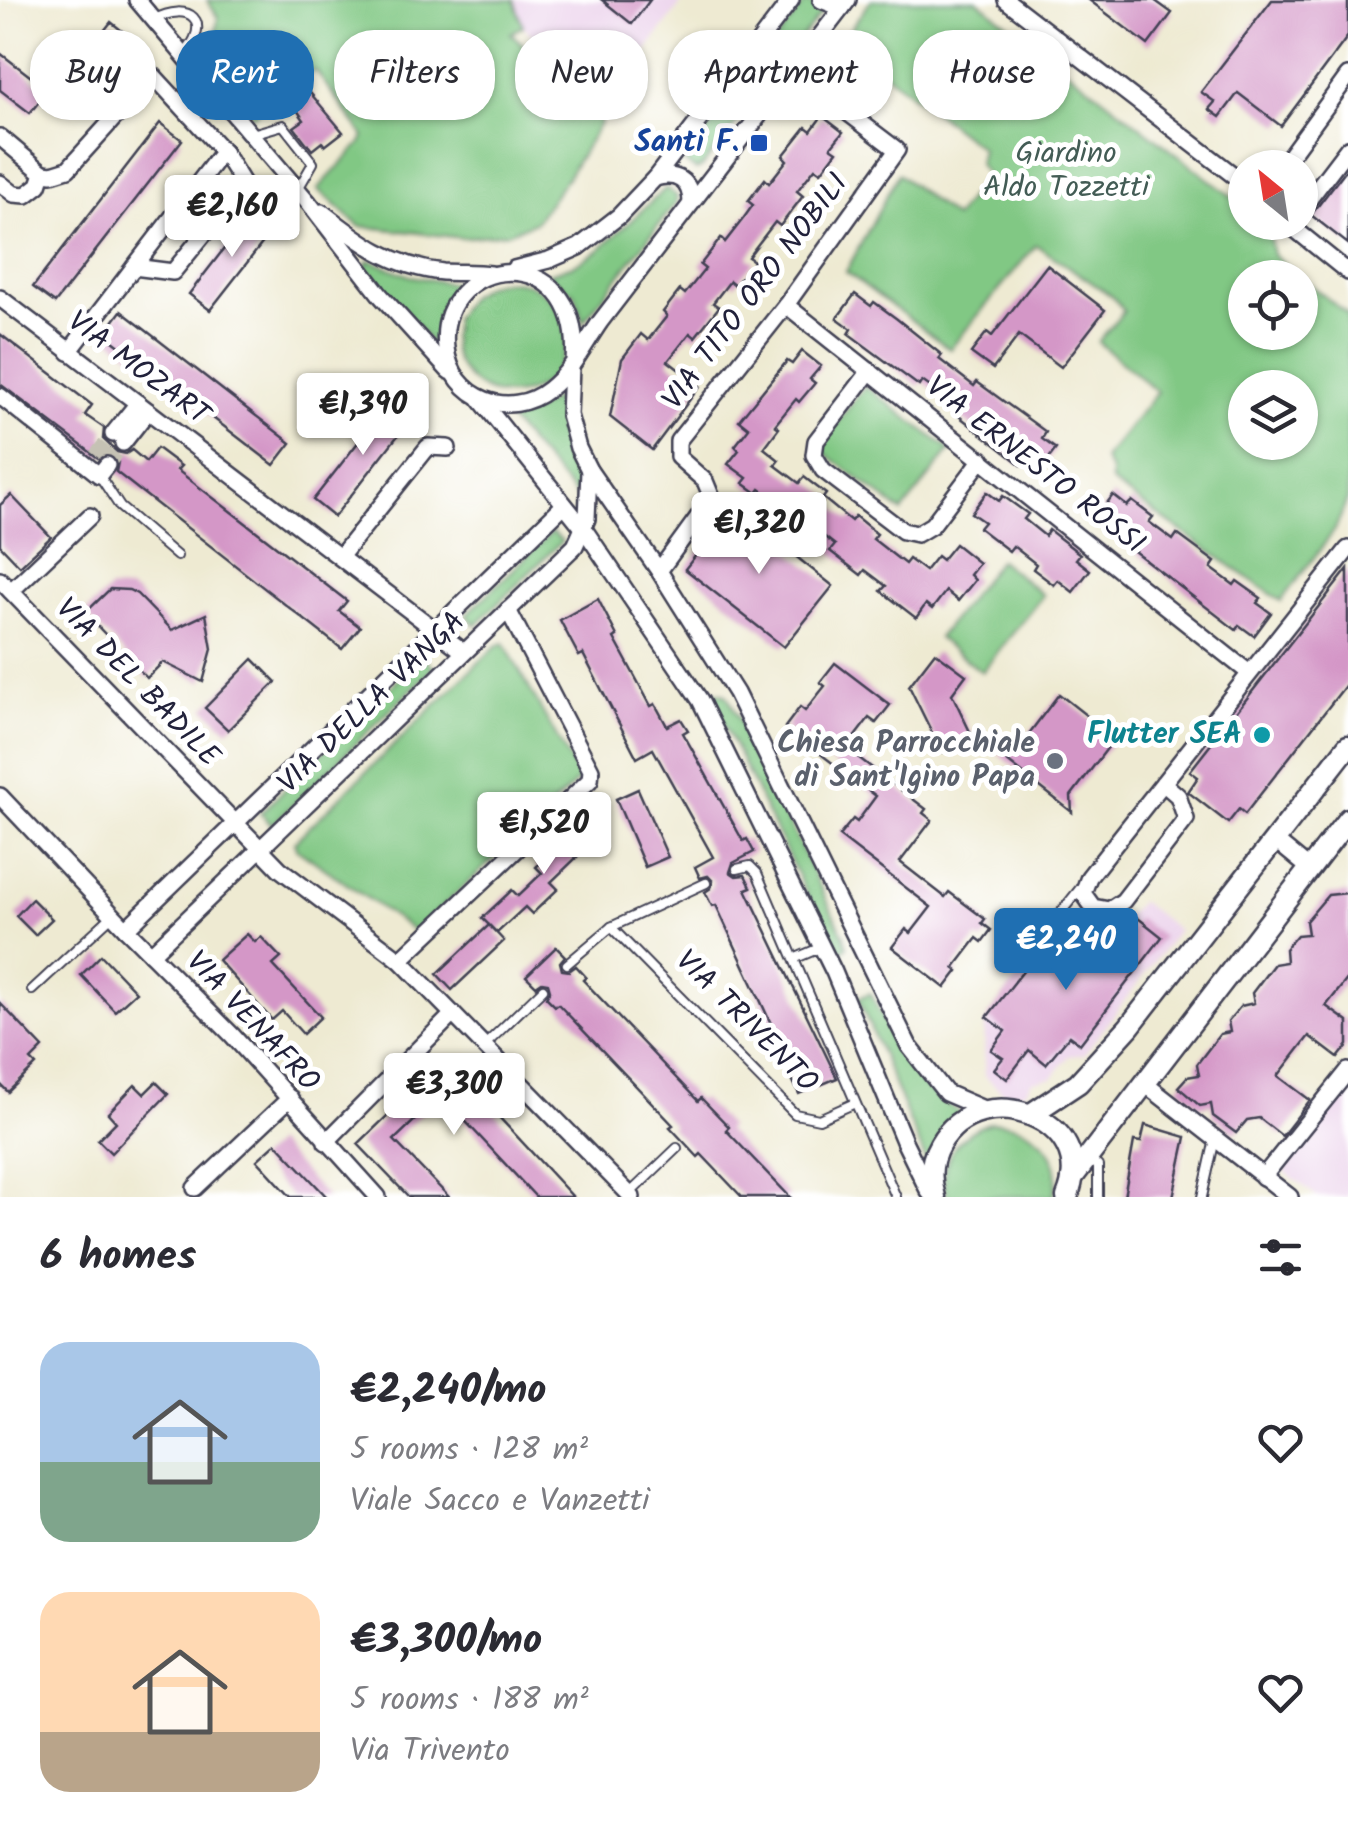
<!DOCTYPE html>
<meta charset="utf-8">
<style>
:root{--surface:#fff;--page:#f7f7f7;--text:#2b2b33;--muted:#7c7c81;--accent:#1f6fb2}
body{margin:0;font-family:Kalam,sans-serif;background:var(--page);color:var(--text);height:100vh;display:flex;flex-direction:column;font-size:38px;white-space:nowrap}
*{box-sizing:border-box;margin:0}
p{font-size:32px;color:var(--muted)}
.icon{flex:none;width:55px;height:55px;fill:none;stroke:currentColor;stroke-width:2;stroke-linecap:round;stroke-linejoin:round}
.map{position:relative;height:1197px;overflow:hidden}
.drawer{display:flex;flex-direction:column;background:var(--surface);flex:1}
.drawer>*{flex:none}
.guide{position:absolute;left:30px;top:30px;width:1290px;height:90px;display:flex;gap:20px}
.needle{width:65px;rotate:330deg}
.tools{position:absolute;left:1228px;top:150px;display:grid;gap:20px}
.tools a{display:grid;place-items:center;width:90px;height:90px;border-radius:50%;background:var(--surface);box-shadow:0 2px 8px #0004;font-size:50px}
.price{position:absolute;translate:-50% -85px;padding:0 22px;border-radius:10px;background:#fff;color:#222;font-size:32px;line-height:65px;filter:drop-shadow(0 2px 5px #0008)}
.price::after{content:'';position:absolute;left:50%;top:60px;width:30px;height:22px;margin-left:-15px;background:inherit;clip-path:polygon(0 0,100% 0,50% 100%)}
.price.active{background:var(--accent);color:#fff}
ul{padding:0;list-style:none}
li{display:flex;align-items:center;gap:30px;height:250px;padding:0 40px}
li span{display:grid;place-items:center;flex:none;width:280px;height:200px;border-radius:30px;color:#555}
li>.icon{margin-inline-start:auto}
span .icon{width:120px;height:120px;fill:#fffc;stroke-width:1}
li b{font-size:42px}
h2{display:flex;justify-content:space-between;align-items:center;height:120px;padding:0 40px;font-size:42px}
.chip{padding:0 35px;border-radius:40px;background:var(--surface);box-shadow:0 2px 8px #0004;font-size:35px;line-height:90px}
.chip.active{background:var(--accent);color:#fff}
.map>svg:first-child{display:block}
</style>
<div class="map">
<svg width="1348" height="1197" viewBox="0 0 1348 1197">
<rect width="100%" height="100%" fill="#fff"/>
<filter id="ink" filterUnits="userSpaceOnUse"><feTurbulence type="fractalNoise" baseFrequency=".01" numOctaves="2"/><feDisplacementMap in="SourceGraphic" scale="20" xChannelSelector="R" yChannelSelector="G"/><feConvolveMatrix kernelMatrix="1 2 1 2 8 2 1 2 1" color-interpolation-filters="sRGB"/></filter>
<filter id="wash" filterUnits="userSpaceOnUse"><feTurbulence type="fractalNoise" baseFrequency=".0048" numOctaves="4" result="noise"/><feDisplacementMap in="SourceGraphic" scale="40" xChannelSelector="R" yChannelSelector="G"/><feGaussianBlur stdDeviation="2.25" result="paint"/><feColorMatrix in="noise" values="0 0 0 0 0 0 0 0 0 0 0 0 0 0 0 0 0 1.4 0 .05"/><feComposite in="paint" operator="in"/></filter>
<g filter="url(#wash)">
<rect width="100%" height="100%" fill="#eeead2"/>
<!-- built -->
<g fill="#ebd1eb">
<polygon points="514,0 684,0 605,106 523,26"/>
<polygon points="1140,901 1178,930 1084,1054 1069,1056 1052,1078 1032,1081 1025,1092 1005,1094 984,1076 985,1023 1077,910 1090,920 1107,924 1128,915"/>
<polygon points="1348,1087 1348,1197 1318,1197 1284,1171"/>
</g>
<!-- green -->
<g fill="#81c884" stroke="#527560" stroke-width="2.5" fill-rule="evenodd">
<polygon points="207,0 514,0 523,26 511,33 601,122 564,182 535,222 508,233 462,238 359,226 318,189 361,143 364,136 315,70 253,116 207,61 222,48 216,32 218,18"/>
<path d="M871,0h106l268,207v15l17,1 6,5 5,27 75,60v183l-13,32 -54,71 -170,-119v-11l-7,-12 53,-67 -59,-50 26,-31 -11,-14 -77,-52 -86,104 -104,-77 52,-98 56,44 32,-43 -8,-11 3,-16 -107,-83 -10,13 -13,7 -19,-7 -5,-13 2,-6zM1245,278h55v54h-55zM1245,388h55v54h-55z"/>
<polygon points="806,1 822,12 702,167 696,170 684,162"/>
<polygon points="666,188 677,196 676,203 583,322 575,294 547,274 576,264 599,250"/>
<polygon points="369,260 410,276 460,285 439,319 437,350 365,266"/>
<circle cx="509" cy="338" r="57"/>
<polygon points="865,386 950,450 902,512 818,448"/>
<polygon points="555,398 560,437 581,478 578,499 507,418 535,411"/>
<polygon points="552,532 562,541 476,625 466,615"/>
<polygon points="999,560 1043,595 982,672 938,638"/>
<polygon points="504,643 580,779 415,932 297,849 294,842 496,646"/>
<polygon points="423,656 434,668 272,825 260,813"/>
<polygon points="717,692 726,694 729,699 844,936 847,947 840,953 833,948 713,702 713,697"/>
<polygon points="870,993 903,1058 928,1090 960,1113 927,1163 858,998"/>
<path d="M992,1122c41,1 76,31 61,75h-106c-11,-37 11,-64 45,-75z"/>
</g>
<g id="blocks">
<!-- building -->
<g fill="#d497c7">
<polygon points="602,0 650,0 632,24"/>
<polygon points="1089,0 1154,0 1172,13 1148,45"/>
<polygon points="1272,0 1348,0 1348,36 1281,126 1238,93 1220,117 1209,109 1215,102 1201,92"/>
<polygon points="111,22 131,38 74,112 53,96"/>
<polygon points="0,53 48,90 30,113 0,90"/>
<polygon points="301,82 343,132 325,146 322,142 312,150 294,127 304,120 286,94"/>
<polygon points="822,116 843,132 831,147 837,151 821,172 815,168 797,191 803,196 780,226 775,222 748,257 754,261 735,285 730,281 713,303 719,307 695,337 690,333 668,361 700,386 652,450 610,417 622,359 641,334 648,340 667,316 663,312 680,290 685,294 705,269 700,265 721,238 725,242 743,219 753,205 748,201 765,179 769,183 787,160 783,156 806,127 811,131"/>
<polygon points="160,123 182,140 55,303 33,287"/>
<polygon points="1348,167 1348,244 1311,215"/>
<polygon points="254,210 275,227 210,310 189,294"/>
<polygon points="1047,265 1105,310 1061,367 1019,335 993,369 971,353 987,332 992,336"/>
<polygon points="855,294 871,306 874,302 897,319 942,355 939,359 974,386 977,382 1046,432 1042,439 1056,449 1039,471 1024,460 1021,465 955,413 958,409 943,396 922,381 919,386 849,334 852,329 837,318"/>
<polygon points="121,311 291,443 274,465 104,334"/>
<polygon points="0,334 92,405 85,415 104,428 103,439 117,452 126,454 132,450 146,462 157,448 181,466 177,470 347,601 339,611 360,627 342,649 116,472 118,462 113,456 104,454 98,458 0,384"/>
<polygon points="802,351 821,366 810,379 815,383 799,402 796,399 775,425 779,428 764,448 779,460 775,465 799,483 804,477 826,494 823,498 851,521 855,516 877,534 873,539 905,564 909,559 925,571 937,556 942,560 955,544 979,563 970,575 975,580 958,601 946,591 932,609 926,604 916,618 881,591 886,586 865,570 861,575 830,551 835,545 813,528 808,534 779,512 784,507 760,489 757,493 743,483 747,478 728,464 739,450 735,446 749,428 739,420 787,361 792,364"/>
<polygon points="392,399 414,415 334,517 313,500"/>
<polygon points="987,492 999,501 1003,496 1028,514 1024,519 1045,536 1049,530 1080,554 1076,559 1090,570 1073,592 1058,580 1054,585 1033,569 1036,564 1013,546 1009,551 979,528 984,522 971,513"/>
<polygon points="11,495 51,537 20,566 0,545 0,505"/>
<polygon points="1113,495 1127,506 1132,501 1153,517 1149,522 1173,540 1177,534 1215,562 1211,568 1234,585 1237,581 1261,598 1257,603 1271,613 1254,636 1239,625 1236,630 1108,531 1112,525 1098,515"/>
<polygon points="734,507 833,586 784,647 685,569"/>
<polygon points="1348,569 1348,682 1245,814 1239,809 1228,823 1188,792 1198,777 1190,771"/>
<polygon points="110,589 129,590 137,594 172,630 206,614 212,649 203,682 163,662 147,678 85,613"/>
<polygon points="598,599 617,636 614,638 651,706 655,704 667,726 681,719 688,730 683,733 743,841 747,839 754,852 733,863 730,872 736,876 745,875 751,887 746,889 837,1078 799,1094 782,1058 786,1056 716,905 712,906 705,892 711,888 713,881 708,876 700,878 695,867 713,857 653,749 637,758 583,654 579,656 572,643 560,620"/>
<polygon points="935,652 966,675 952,694 973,738 942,753 909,686"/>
<polygon points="253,659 276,682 228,730 205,708"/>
<polygon points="835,663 890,705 876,723 869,718 846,748 926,809 923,813 932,820 900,862 945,897 949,892 985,919 982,923 991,930 982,942 977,938 954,968 958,971 945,988 892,947 906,929 911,933 931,907 839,836 853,819 857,822 876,796 785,727 800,707 805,711 825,686 820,682"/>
<polygon points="1059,694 1115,738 1071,796 1072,812 997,753 1015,752"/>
<polygon points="638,789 668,857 645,867 616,799"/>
<polygon points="588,817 602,833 551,882 558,889 532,914 525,907 497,933 482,918 512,890 518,896 542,873 536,867"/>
<polygon points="1348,893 1348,978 1326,1006 1348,1022 1348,1045 1338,1058 1309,1036 1278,1076 1310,1100 1282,1136 1259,1118 1247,1120 1236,1133 1213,1116 1211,1104 1200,1106 1178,1087 1187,1077 1199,1075 1197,1064 1220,1034 1230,1032 1228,1021 1241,1006 1254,1003 1252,993 1274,964 1286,962 1285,949 1297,935 1308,934 1306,921 1328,895"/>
<polygon points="32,899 52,919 35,935 16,916"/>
<polygon points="1138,918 1162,937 1080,1044 1069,1036 1046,1064 1029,1050 1007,1079 994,1069 1003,1058 991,1050 1005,1031 987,1017 1050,937 1068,951 1090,923 1117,945"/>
<polygon points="489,925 504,941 452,990 437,974"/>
<polygon points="247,934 255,942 261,937 281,958 273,965 321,1017 303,1034 282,1011 272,1020 218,960"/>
<polygon points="556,947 565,956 560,962 562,970 569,971 576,966 586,977 583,980 698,1101 701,1098 729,1127 726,1130 790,1197 742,1197 701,1154 698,1157 670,1127 673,1125 558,1004 555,1006 546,997 550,990 548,983 542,982 536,986 526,976"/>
<polygon points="101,955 136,992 115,1011 81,975"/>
<polygon points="0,1003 43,1048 31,1060 36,1065 8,1092 0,1084"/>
<polygon points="446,1059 461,1076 573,1197 536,1197 441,1095 394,1140 449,1197 409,1197 358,1144"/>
<polygon points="156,1082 168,1094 111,1153 98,1140 116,1122 108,1113 135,1085 144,1094"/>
<polygon points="1145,1125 1186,1137 1173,1197 1124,1197 1134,1141 1141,1142"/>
<polygon points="276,1143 327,1197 291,1197 257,1160"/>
</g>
</g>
</g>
<g filter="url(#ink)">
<use href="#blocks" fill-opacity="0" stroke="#414052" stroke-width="2.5"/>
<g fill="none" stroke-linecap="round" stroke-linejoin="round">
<!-- minor-tunnel -->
<g stroke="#c5c2b4" stroke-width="15" stroke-dasharray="15 8" stroke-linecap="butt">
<polyline points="96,456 113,434"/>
<polyline points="107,465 123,443"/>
</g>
<!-- service casing -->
<g stroke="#414052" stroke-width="12">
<g id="service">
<path d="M153,20c37,-20 61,2 30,35"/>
<polyline points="252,134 283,125 313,163 298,189"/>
<polyline points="99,475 120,507 177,556"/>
<polyline points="737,869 750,866 757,873 896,1197"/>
<polyline points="611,927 795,1114 819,1119 855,1103"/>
<polyline points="1038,941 1082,886"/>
<polyline points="796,958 822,947"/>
<polyline points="567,964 611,927 706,883"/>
<polyline points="32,990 113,915"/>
<polyline points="485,1045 543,989"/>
<polyline points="1087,1158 1098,1166 1098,1197"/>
<polyline points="629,1194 677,1148"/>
<polyline points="1202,1197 1215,1139"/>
</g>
</g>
<!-- minor casing -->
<g stroke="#414052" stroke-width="20">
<g id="minor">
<polyline points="137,0 309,203 381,296 449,371"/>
<polyline points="821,0 842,8"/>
<polyline points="1006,0 1245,184"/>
<polyline points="0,137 43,173 39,185 26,195 14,194 0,183"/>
<polygon points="223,151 244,185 173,272 134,267"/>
<polyline points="1281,168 1348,76"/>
<polyline points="43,173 52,174 68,169 153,75 223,151"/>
<path d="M655,178c21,-6 36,2 36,25"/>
<polyline points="1300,211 1348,148"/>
<path d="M322,212c38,30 71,55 121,60 16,1 32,0 48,2"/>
<polyline points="1286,222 1348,272"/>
<polyline points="514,269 549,260 579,247 619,216 655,178 791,0"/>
<polyline points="0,298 464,652"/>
<polyline points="786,305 1248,672"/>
<polyline points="69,352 134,267"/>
<path d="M574,361c10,-125 -139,-107 -128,-13 6,51 63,73 103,41 23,-18 35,-44 51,-67l248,-322"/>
<polyline points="571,367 569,415 578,448 589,470 659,571 736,693 909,1046 946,1093 988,1111"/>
<polyline points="870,371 816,441 814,455 823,470 903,531 917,534 932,525 982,459"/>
<polyline points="0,396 99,475 107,465"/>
<polyline points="480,399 584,529 700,700 834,972 904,1141 929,1192"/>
<polyline points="113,434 138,403"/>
<polyline points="123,443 148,411"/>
<polyline points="340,557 428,447 448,448"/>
<polyline points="659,571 712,498 705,481 678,457 678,441 786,305 897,150 793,71"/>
<polyline points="0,580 280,869 400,960 632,1197"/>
<polyline points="11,591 90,516"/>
<polyline points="1163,783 1178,796 1186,819 1123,901 1109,910 1093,907 1083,893 1089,877 1348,549"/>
<polyline points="0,796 126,929 232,1035 378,1197"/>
<polyline points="1276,841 1310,869"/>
<polyline points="126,929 564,505"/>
<polyline points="151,954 575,546 587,519 589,470"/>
<polyline points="400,960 590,780 591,770 508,610"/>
<polyline points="1144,1083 1290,1197"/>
<polyline points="326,1142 453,1014"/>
<polyline points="1263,1177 1348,1071"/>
<polyline points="195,1188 290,1098"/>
</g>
</g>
<!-- tertiary casing -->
<g stroke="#414052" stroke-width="25">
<g id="tertiary">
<polyline points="1031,1114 1078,1083 1129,1027 1348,746"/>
<polyline points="1072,1178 1348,819"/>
<path d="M935,1197c-6,-19 -5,-36 5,-53 40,-69 160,-25 127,53"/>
</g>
</g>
<!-- service -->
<use href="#service" stroke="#fff" stroke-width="8"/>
<!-- minor -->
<use href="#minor" stroke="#fff" stroke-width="15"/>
<!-- tertiary -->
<use href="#tertiary" stroke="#fff" stroke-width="20"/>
</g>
</g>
<!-- markers -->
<rect fill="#1a4fb4" stroke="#fff" stroke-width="4" x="749" y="133" width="20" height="20" rx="5"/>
<circle fill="#0f9aa8" stroke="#fff" stroke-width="4" cx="1262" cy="735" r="10"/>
<circle fill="#6b7280" stroke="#fff" stroke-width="4" cx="1055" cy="761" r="10"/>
<g text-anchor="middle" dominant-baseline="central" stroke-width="10" stroke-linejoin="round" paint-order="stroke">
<!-- transit labels -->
<g font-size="30" font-weight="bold" fill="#164399" stroke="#fff" text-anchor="end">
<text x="739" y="143">Santi F.</text>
</g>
<!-- park labels -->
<g font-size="30" fill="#435c55" stroke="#fff">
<text x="1066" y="154">Giardino<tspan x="1066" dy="34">Aldo Tozzetti</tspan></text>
</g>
<!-- street labels -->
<g font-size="30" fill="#22223b" stroke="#fff">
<text transform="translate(756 292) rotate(-53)">VIA TITO ORO NOBILI</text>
<text transform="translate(138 369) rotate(37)">VIA MOZART</text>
<text transform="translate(1035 466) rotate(38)">VIA ERNESTO ROSSI</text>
<text transform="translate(137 683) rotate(46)">VIA DEL BADILE</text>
<text transform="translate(372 703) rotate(-44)">VIA DELLA VANGA</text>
<text transform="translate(252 1022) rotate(47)">VIA VENAFRO</text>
<text transform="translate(746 1022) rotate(45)">VIA TRIVENTO</text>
</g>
<!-- culture labels -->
<g font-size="30" font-weight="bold" fill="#0d838f" stroke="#fff" text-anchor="end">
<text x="1242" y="735">Flutter SEA</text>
</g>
<!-- worship labels -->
<g font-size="30" font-weight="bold" fill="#5b616d" stroke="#fff" text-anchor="end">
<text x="1035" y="744">Chiesa Parrocchiale<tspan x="1035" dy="34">di Sant'Igino Papa</tspan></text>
</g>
</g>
</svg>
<div class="tools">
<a><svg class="needle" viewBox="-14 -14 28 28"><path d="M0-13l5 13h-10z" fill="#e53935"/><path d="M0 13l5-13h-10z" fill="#7c7c81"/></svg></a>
<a><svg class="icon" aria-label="locate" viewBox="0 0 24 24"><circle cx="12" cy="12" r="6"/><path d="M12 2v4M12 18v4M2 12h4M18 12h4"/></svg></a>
<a><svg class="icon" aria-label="layers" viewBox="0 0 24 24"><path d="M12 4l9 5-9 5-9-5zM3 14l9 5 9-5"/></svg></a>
</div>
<b class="price" style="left:232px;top:260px">€2,160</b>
<b class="price" style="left:363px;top:458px">€1,390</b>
<b class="price" style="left:759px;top:577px">€1,320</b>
<b class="price" style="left:544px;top:877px">€1,520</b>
<b class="price active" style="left:1066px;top:993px">€2,240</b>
<b class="price" style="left:454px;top:1138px">€3,300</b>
<div class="guide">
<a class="chip">Buy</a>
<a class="chip active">Rent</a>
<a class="chip">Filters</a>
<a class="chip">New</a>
<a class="chip">Apartment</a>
<a class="chip">House</a>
</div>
</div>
<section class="drawer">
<h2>6 homes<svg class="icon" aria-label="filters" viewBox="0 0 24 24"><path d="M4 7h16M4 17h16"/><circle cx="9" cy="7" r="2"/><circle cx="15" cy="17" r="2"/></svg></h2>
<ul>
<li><span style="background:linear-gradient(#a9c7e8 60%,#7fa58c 0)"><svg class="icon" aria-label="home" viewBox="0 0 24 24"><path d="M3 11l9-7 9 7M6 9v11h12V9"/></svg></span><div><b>€2,240/mo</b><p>5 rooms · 128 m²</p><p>Viale Sacco e Vanzetti</p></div><svg class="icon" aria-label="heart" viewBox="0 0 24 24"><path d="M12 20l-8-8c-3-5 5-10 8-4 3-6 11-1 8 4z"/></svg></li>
<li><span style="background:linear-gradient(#ffd9b3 70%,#b9a48a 0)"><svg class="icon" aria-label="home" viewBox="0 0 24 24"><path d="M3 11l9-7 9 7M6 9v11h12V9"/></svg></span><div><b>€3,300/mo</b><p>5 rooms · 188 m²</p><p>Via Trivento</p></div><svg class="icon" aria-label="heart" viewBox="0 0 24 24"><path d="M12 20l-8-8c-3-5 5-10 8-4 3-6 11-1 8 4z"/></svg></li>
</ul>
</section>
